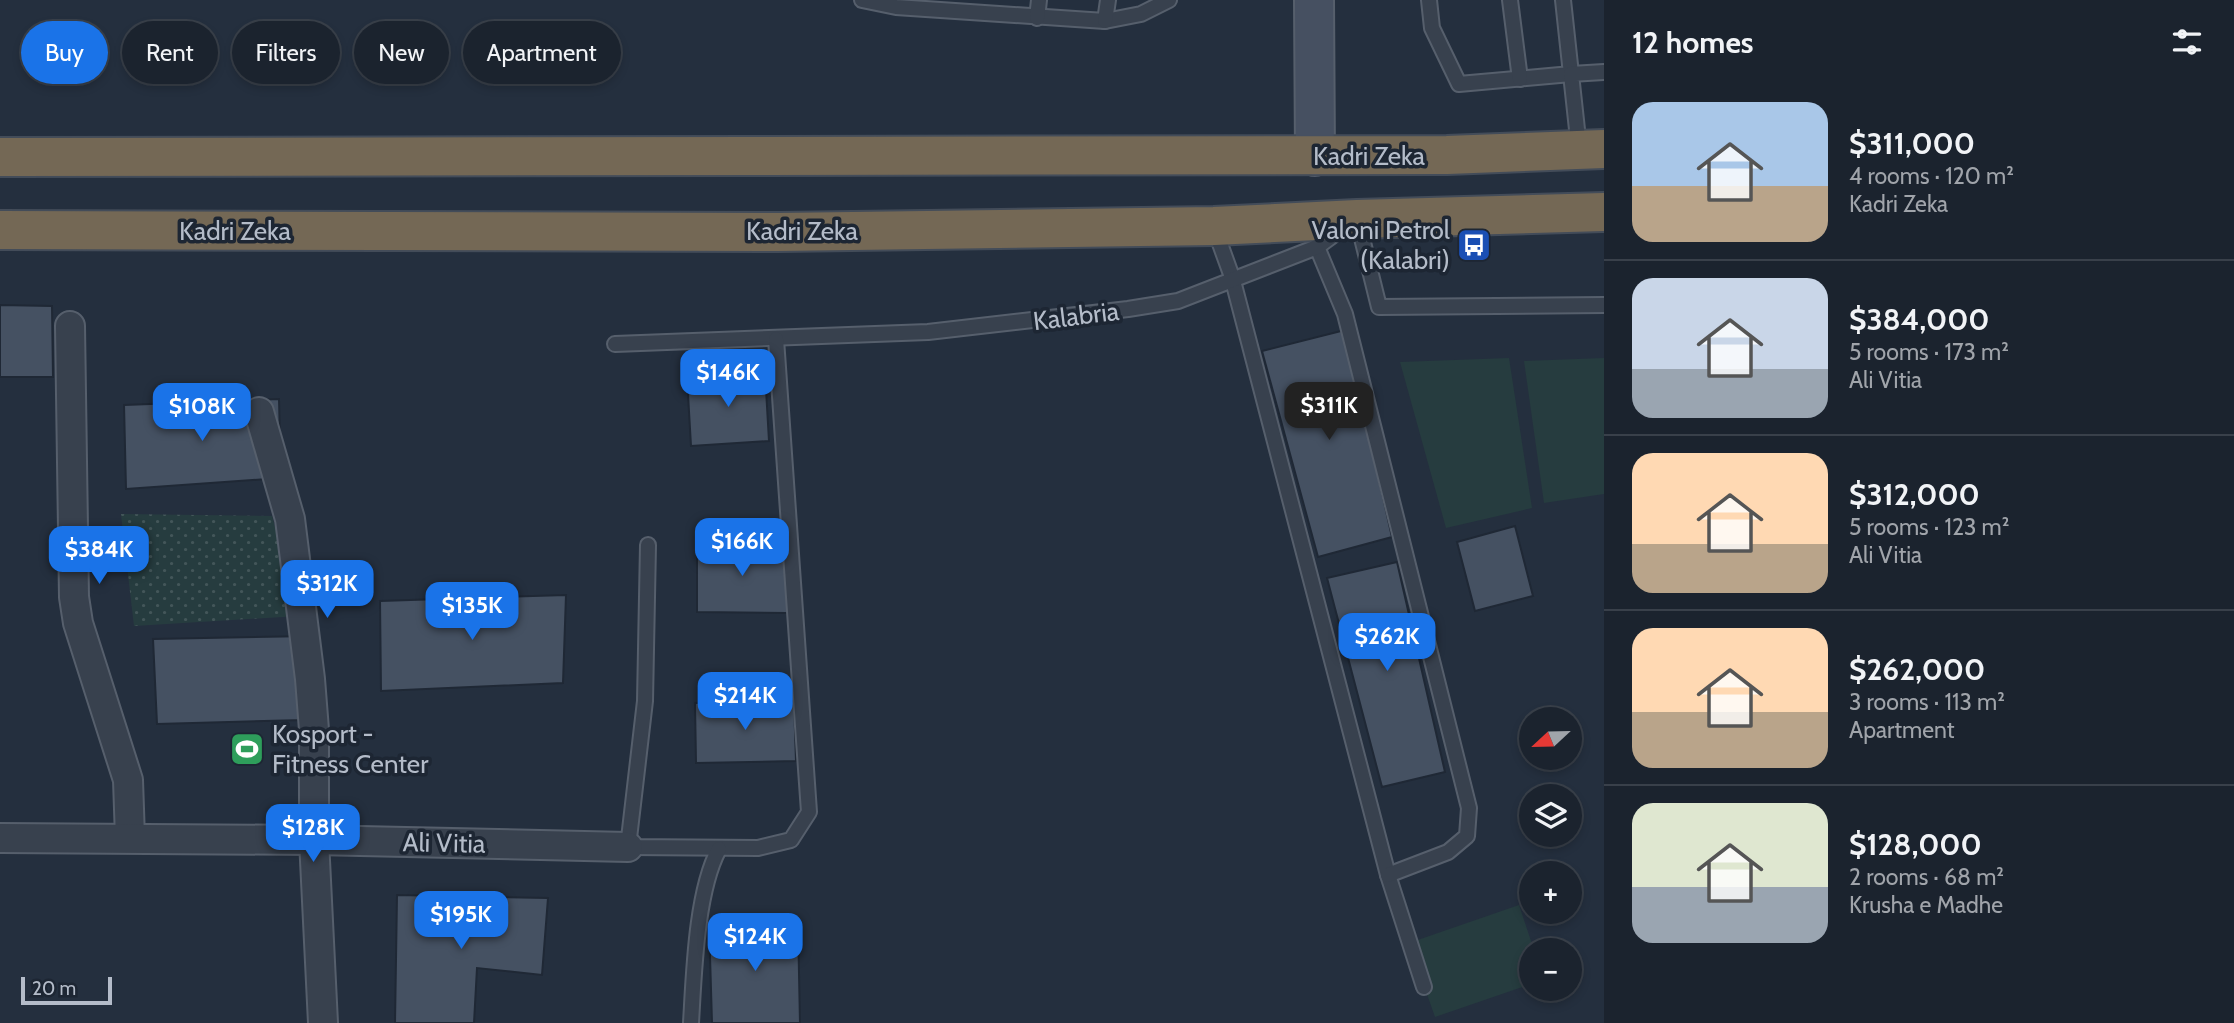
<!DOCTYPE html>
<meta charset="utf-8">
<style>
:root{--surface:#1b232e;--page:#282f3a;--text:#f1f3f6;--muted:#a0a4aa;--line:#39404a;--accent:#1a73e8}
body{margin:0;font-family:Cabin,sans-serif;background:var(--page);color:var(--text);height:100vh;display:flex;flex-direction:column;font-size:26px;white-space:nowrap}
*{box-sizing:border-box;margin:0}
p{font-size:23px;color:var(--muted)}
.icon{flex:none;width:38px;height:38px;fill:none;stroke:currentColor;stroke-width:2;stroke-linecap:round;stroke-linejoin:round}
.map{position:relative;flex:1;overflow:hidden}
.panel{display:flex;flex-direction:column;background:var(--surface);width:630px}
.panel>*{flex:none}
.banner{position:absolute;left:21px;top:21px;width:665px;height:63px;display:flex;gap:14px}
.needle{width:46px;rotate:248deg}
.controls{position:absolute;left:1519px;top:707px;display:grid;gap:14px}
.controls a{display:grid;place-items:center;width:63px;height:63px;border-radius:50%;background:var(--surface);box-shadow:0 4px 10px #0003,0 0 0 2px var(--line);font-size:35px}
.scale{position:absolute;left:21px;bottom:18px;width:91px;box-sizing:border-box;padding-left:7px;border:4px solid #b4bcc9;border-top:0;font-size:19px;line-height:24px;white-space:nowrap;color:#b4bcc9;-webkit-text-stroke:5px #1d2633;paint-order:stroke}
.price{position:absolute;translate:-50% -60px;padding:0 16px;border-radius:14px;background:var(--accent);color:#fff;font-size:23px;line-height:46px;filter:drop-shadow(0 2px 4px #0008)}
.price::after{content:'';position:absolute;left:50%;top:42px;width:21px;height:16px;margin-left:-10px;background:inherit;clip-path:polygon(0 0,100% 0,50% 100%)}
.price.on{background:#222;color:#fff}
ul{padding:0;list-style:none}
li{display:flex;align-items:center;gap:21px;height:175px;padding:0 28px}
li+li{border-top:2px solid var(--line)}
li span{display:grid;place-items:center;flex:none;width:196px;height:140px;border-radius:21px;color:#555}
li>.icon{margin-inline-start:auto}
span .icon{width:84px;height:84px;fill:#fffc;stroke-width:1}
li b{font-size:30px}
h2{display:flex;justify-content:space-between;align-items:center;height:84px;padding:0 28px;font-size:30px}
.tag{padding:0 24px;border-radius:32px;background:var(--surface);box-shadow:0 4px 10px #0003,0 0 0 2px var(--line);font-size:24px;line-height:63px}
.tag.on{background:var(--accent);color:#fff}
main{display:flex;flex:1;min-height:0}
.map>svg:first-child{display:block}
</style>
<main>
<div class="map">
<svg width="1604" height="1023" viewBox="0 0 1604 1023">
<defs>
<pattern id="park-dots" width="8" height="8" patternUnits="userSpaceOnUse" patternTransform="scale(1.75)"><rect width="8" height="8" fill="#263c3f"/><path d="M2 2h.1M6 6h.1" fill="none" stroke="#435659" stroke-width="1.8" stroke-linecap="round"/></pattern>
</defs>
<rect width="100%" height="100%" fill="#242f3e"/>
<!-- park -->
<polygon fill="url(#park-dots)" points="121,514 272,516 299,616 134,626"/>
<!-- garden -->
<g fill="#263c3f">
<polygon points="1509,358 1532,508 1446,528 1400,362"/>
<polygon points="1604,358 1604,494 1544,503 1524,361"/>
<polygon points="1519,905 1534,950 1531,950 1531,984 1435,1017 1409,943"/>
</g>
<!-- building -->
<g fill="#455162" stroke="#1f2835" stroke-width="2">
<polygon points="0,305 52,306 53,377 0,377"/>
<polygon points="1345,330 1392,537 1318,557 1262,351"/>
<polygon points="765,372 769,441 691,446 687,377"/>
<polygon points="279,399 281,478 126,489 124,405"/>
<polygon points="1515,526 1533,596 1475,611 1457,542"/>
<polygon points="697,543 787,544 787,613 697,612"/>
<polygon points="1397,562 1445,772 1382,787 1327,578"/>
<polygon points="566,595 563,683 381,691 380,601"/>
<polygon points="311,636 304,720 157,724 153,639"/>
<polygon points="794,701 796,761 696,763 695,703"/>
<polygon points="397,895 548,898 542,975 477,968 474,1023 395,1023"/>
<polygon points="709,922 798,923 800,1023 712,1023"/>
</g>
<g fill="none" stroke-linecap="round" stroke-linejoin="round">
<!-- lane casing -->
<g stroke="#565f6c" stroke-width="18">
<g id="lane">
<polyline points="862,0 896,7 1105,21 1141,14 1169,0"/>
<polyline points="1429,0 1432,28 1459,84 1571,74 1563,0"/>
<polyline points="1510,0 1520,79"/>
<polyline points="1037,18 1039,0"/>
<polyline points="1105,21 1108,0"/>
<polyline points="1579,148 1571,74 1604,72"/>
<polyline points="1358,222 1379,307 1604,305"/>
<polyline points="1214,227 1232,277 1388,875 1424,987"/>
<polyline points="1317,247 1345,314 1469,808 1467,836 1448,852 1388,875"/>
<polyline points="615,344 928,332 1128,309 1178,301 1317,247 1343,228"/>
<polyline points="648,545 645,701 628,847 758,848 791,840 809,812 776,339"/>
<path d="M691,1023c3,-50 5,-131 28,-174"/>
</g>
</g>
<!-- street casing -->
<g stroke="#565f6c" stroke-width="32">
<g id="street">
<polyline points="70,326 74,597 78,623 128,780 130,838"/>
<polyline points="259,412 290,519 310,679 314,730 314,840 323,1023"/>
<polyline points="0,838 314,840 628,847"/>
</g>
</g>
<!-- secondary casing -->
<g stroke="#565f6c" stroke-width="42">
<polyline id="secondary" points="1314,0 1315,156"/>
</g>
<!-- highway casing -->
<g stroke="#434c59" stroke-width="42">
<g id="highway">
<polyline points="0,157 1447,155 1604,149"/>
<polyline points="0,230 779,232 1214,226 1357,219 1604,212"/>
</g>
</g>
<!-- lane -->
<use href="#lane" stroke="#38414e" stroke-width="14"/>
<!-- street -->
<use href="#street" stroke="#38414e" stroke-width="28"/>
<!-- secondary -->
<use href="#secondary" stroke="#465061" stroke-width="38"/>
<!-- highway -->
<use href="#highway" stroke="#746855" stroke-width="38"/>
</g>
<!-- icons -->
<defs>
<g id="bus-square" transform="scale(1.75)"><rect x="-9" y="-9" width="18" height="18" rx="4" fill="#1a4fb4" stroke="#1d2633"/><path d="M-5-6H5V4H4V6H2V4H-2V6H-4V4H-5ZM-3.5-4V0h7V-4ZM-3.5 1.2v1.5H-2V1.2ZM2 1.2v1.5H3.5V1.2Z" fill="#fff"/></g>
<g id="stadium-square" transform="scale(1.75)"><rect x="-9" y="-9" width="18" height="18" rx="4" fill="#2e9e5b" stroke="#1d2633"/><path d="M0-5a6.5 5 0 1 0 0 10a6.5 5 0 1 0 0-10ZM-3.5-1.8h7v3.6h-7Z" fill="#fff"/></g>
</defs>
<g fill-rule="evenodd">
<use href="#bus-square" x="1474" y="245"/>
<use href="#stadium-square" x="247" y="749"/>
</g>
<g text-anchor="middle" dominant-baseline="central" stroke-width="7" stroke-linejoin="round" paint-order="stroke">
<!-- street labels -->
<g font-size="26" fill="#b4bcc9" stroke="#1d2633">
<text x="1369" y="156">Kadri Zeka</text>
<text x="235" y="231">Kadri Zeka</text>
<text x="802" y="231">Kadri Zeka</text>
<text transform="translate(1076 316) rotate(-7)">Kalabria</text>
<text transform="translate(444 843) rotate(1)">Ali Vitia</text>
</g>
<!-- poi labels -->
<g font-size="26" fill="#b4bcc9" stroke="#1d2633" text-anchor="end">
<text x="1450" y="230">Valoni Petrol<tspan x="1450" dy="30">(Kalabri)</tspan></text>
<text x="272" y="734" text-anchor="start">Kosport -<tspan x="272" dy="30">Fitness Center</tspan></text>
</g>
</g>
</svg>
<div class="controls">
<a><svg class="needle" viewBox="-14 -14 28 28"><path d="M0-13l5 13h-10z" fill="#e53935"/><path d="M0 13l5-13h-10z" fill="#a0a4aa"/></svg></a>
<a><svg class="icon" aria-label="layers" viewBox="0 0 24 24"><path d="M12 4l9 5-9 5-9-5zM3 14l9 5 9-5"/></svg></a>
<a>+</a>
<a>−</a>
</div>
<div class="scale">20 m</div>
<b class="price" style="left:728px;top:409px">$146K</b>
<b class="price on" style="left:1329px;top:442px">$311K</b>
<b class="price" style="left:202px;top:443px">$108K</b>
<b class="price" style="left:742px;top:578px">$166K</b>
<b class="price" style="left:99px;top:586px">$384K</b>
<b class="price" style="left:327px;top:620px">$312K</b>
<b class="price" style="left:472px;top:642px">$135K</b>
<b class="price" style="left:1387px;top:673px">$262K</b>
<b class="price" style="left:745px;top:732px">$214K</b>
<b class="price" style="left:313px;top:864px">$128K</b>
<b class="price" style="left:461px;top:951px">$195K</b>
<b class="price" style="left:755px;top:973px">$124K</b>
<div class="banner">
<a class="tag on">Buy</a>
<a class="tag">Rent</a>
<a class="tag">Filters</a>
<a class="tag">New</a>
<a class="tag">Apartment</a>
</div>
</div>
<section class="panel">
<h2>12 homes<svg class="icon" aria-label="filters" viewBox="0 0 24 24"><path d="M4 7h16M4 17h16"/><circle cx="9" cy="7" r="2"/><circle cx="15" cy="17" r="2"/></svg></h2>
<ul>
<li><span style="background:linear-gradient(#a9c7e8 60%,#b9a48a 0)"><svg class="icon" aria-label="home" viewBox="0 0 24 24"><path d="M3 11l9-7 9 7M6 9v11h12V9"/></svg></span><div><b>$311,000</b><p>4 rooms · 120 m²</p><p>Kadri Zeka</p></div></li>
<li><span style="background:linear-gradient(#c9d6e8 65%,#9aa5b1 0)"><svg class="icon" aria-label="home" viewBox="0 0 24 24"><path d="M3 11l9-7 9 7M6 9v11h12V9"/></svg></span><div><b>$384,000</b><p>5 rooms · 173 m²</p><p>Ali Vitia</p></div></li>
<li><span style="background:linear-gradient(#ffd9b3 65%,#b9a48a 0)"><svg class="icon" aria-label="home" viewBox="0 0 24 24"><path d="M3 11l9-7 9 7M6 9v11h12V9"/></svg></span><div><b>$312,000</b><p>5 rooms · 123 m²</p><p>Ali Vitia</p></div></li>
<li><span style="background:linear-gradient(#ffd9b3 60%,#b9a48a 0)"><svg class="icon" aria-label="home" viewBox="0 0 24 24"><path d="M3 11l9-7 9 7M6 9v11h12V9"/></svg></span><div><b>$262,000</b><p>3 rooms · 113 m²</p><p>Apartment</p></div></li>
<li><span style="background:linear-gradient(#dfe7d0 60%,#9aa5b1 0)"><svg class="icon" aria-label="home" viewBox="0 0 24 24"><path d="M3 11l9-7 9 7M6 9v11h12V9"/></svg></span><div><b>$128,000</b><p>2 rooms · 68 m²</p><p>Krusha e Madhe</p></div></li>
</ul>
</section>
</main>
